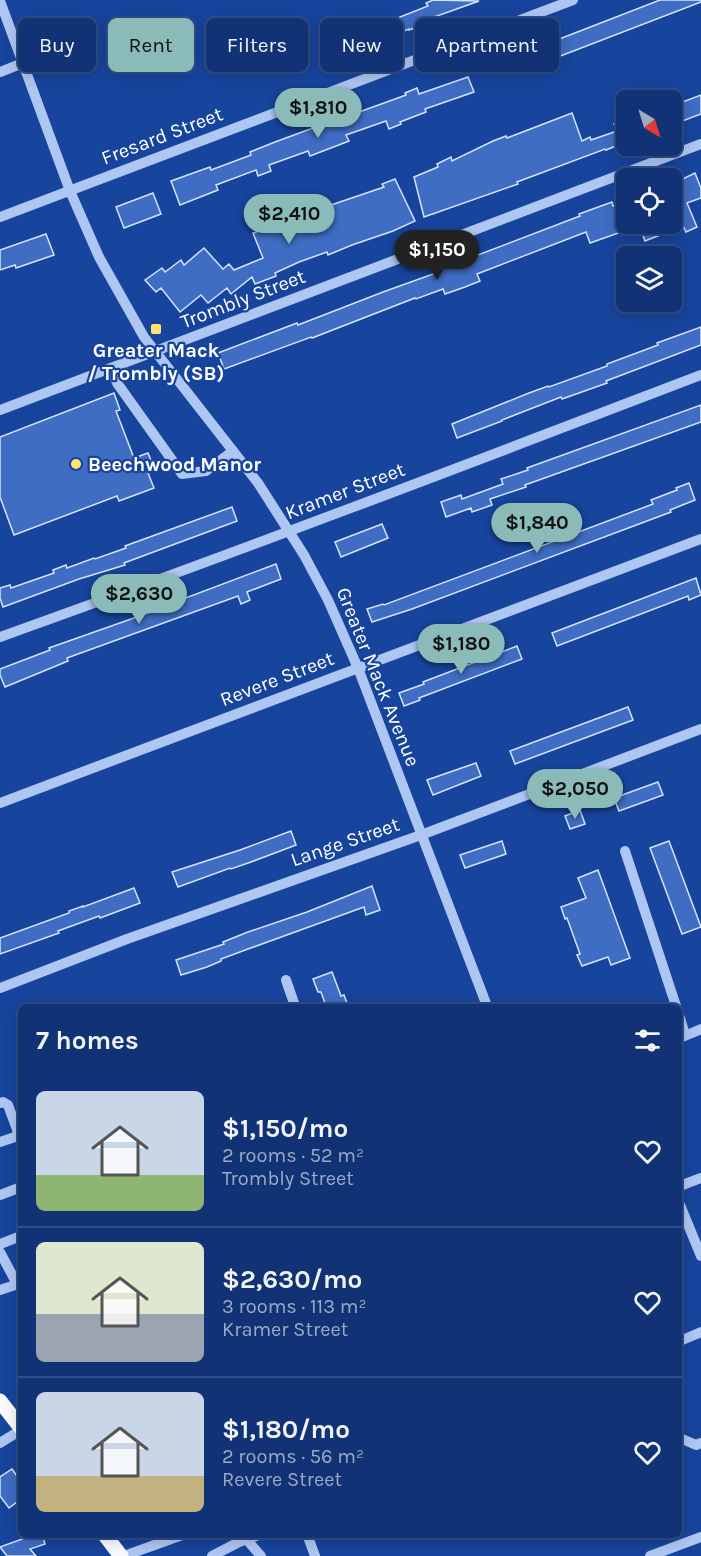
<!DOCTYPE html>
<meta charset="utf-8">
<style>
:root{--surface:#113375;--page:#1e3f7d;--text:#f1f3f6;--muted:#9caac5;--line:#304e87;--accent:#8bbbb9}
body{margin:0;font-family:Karla,sans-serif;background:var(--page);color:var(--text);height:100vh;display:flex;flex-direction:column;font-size:22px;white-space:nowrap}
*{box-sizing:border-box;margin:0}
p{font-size:20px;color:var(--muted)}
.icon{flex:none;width:33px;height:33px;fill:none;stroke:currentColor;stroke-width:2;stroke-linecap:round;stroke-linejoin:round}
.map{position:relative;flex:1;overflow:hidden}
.drawer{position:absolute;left:18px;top:1004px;width:664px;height:534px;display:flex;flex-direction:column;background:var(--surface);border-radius:9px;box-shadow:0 3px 15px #0003,0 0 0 2px var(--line)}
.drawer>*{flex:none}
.hud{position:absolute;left:18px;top:18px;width:666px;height:54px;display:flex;gap:12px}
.needle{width:39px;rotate:142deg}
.controls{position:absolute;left:616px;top:90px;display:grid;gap:12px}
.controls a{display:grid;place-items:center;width:66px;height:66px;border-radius:9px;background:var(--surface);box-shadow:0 3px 15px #0003,0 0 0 2px var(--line);font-size:30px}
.price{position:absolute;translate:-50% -51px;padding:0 14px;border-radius:21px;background:var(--accent);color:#111;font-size:20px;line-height:39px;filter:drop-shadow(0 2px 3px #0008)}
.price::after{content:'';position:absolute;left:50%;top:36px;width:18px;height:14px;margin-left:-9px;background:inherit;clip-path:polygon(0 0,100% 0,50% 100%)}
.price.active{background:#222;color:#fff}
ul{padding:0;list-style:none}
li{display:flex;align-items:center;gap:18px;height:150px;padding:0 18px}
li+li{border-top:2px solid var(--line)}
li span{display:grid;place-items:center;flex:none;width:168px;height:120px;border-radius:9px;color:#555}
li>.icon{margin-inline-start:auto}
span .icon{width:72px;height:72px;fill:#fffc;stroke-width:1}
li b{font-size:26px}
h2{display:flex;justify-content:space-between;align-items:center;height:72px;padding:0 18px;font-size:26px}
.tag{padding:0 21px;border-radius:9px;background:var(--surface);box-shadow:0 3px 15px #0003,0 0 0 2px var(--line);font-size:21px;line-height:54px}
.tag.active{background:var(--accent);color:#111}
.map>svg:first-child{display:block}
</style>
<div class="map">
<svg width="701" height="1556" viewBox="0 0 701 1556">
<rect width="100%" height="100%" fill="#17449c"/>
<!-- building -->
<g fill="#3f6dc3" stroke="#d6e3fd" stroke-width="1.5">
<polygon points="433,0 479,1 423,21 424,25 409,30 409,29 374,42 368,25 389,17 390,21 428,6 426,3"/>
<polygon points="660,0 701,0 701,2 537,65 531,50"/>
<polygon points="468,77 474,92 425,109 426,112 400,122 401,124 389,129 386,121 346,135 349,141 310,156 308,151 269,165 271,171 258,176 256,170 216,185 218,190 180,205 171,181 210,167 211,170 251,155 250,152 275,142 340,118 340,119 406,95 405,93 417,88 419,94"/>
<polygon points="701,95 701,114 672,125 672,106"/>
<polygon points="572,113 582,141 590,137 591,140 617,131 614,124 627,120 627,153 623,143 606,150 605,149 517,182 518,184 424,217 414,177 438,167 437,164 451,157 452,161 493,141 506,136 507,138"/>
<polygon points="695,173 701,188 701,198 687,203 697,227 686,232 683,226 645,241 640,228 651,224 672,224 672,184"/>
<polygon points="395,179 415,221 393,231 352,245 328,255 327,252 299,262 275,273 276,276 255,284 252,277 231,294 227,288 208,303 201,295 180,312 161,288 156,292 145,280 162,268 165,272 181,260 184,265 204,248 223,269 229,264 234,270 263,258 253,233 274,226 274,225 287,219 287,220 384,187 382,184"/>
<polygon points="153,193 161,214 124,228 116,207"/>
<polygon points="627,201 627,230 590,243 586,232 477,274 480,281 465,287 445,294 443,289 416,299 415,298 312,338 311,337 224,369 218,353 297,323 298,325 383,292 436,273 436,271 580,216 579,214 612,202 613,206"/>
<polygon points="46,234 54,255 16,268 15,265 0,270 0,250"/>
<polygon points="701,327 701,345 606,381 607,383 562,399 561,397 502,420 502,421 457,438 452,424 529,393 548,386 549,387 607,366 607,364 658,345 657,343"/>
<polygon points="114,393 120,410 116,411 134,458 148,453 155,470 148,473 154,488 119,501 117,496 14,535 0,497 0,437"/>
<polygon points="701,405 701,422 525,485 526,487 490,499 492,505 472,512 471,508 446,517 441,502 461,495 462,499 503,484 501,479 528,470 527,468"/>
<polygon points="689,483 695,500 670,510 671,512 412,609 372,622 367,609 383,604 384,605 653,504 651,500 677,490 676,488"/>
<polygon points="232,507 237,521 124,563 125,565 79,579 3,607 0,598 0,588 10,585 11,588 54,573 53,570 66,565 67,568 94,558 95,559 126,548 125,546"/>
<polygon points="382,524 388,538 341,557 335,542"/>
<polygon points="276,564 281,579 247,592 250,600 241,604 238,596 67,658 68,661 5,687 0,675 0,669 50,650 49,648 151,612 151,611"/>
<polygon points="696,578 701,595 689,600 688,596 557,646 552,633"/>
<polygon points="517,646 522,659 419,698 420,700 404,706 399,693 424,684 423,682"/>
<polygon points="628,707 633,720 515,764 510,751"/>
<polygon points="476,763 481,776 433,795 427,780"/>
<polygon points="658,782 663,795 619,811 614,798"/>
<polygon points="580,810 585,824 570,829 565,816"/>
<polygon points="291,831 296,845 251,862 231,869 230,868 178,887 172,872 240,850"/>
<polygon points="502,841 506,854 465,868 460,855"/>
<polygon points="669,841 701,927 682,934 650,848"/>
<polygon points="598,870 630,958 611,965 608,957 582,966 577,955 580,954 567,918 565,919 561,907 586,898 578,878"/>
<polygon points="372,886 380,910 366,915 364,907 248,949 221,959 221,961 207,967 181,975 176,960 224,944 223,942 248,932 307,912"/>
<polygon points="134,888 140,903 100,918 99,916 58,931 59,933 0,954 0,938 69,913 69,911 83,906 83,907"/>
<polygon points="332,972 341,996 344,995 348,1006 326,1006 321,992 318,992 313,979"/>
<polygon points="12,1469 21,1482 21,1499 9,1508 0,1496 0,1477"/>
<polygon points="36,1534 42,1534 45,1544 30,1549 36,1556 7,1556 0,1547"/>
</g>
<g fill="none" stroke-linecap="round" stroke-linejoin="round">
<!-- minor -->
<g stroke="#aec6f2" stroke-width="10">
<polyline points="0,1 70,191 99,257 144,337 258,483 304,555 328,600 358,668 487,1006"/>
<polyline points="0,72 23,63"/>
<polyline points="0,217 573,0"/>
<polyline points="111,368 117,383 182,474 206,471 233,451"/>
<polyline points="0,410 701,144"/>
<path d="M0,637c235,-84 468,-173 701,-262"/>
<polyline points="0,803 701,539"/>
<polyline points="625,851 676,1006"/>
<polyline points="286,980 295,1006"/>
<polyline points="0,988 127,939 421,835 701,729"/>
<polyline points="680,1018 685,1035"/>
<polyline points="680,1038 701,1029"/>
<polyline points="0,1103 3,1102 8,1105 18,1132 15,1137 0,1142"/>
<polyline points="680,1186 701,1178"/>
<polyline points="0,1195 21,1187"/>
<polyline points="680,1205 701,1256"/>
<polyline points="0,1244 21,1236"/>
<polyline points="0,1252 17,1284"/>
<polyline points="0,1290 21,1283"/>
<polyline points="680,1341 701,1332"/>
<polyline points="680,1438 696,1445 701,1443"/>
<polyline points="0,1443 21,1430"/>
<polyline points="307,1534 315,1556"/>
<polyline points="247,1540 261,1556"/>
<polyline points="124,1556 185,1534"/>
<polyline points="212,1556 239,1542 262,1534"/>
<polyline points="650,1556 701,1537"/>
</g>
<!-- major -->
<g stroke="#f9fbff" stroke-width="15">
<polyline points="0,1401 21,1428"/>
<polyline points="104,1534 121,1556"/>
</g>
</g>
<!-- markers -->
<g fill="#ffe46f" stroke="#17449c" stroke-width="2">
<rect x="150" y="323" width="12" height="12" rx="3"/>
<circle cx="76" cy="464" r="6"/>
</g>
<g text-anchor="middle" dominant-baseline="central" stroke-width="4.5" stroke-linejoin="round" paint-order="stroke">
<!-- street labels -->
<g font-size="20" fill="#fff" stroke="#17449c">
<text transform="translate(162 136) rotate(-21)">Fresard Street</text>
<text transform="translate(243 299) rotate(-21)">Trombly Street</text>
<text transform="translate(345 491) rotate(-21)">Kramer Street</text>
<text transform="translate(378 677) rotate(68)">Greater Mack Avenue</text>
<text transform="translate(277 679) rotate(-21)">Revere Street</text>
<text transform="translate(345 842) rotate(-19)">Lange Street</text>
</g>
<!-- poi labels -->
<g font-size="20" font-weight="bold" fill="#fff" stroke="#17449c">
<text x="156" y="350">Greater Mack<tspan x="156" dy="23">/ Trombly (SB)</tspan></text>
<text x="88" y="464" text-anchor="start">Beechwood Manor</text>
</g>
</g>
</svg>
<div class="controls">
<a><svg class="needle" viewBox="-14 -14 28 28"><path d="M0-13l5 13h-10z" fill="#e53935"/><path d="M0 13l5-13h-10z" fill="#9caac5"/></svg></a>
<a><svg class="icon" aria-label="locate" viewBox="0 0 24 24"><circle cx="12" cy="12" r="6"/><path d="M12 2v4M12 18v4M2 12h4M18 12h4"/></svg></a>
<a><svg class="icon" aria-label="layers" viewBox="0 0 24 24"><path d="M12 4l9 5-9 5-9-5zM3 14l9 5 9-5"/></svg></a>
</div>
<b class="price" style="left:318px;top:139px">$1,810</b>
<b class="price" style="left:289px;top:245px">$2,410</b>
<b class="price active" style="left:437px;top:281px">$1,150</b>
<b class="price" style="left:537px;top:554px">$1,840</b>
<b class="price" style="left:139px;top:625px">$2,630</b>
<b class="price" style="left:461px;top:675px">$1,180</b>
<b class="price" style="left:575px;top:820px">$2,050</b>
<div class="hud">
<a class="tag">Buy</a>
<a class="tag active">Rent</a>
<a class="tag">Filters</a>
<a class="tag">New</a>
<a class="tag">Apartment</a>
</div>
<section class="drawer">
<h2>7 homes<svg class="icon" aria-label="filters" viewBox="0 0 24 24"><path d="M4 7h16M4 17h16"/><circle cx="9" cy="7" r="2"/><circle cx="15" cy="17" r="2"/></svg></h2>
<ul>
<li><span style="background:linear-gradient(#c9d6e8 70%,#8fb573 0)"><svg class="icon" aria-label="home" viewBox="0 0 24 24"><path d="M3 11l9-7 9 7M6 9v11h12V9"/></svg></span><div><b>$1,150/mo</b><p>2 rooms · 52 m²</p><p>Trombly Street</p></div><svg class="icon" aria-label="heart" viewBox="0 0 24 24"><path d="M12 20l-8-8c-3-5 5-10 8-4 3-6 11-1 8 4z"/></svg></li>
<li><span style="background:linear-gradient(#dfe7d0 60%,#9aa5b1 0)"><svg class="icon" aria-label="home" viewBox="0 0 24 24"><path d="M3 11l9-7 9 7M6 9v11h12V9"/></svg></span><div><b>$2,630/mo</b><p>3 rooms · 113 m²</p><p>Kramer Street</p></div><svg class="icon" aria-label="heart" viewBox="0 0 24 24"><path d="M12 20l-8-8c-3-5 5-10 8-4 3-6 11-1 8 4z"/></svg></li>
<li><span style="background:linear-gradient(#c9d6e8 70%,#c2b280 0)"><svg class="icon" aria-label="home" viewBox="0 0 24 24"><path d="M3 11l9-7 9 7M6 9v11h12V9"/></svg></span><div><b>$1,180/mo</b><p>2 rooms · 56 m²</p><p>Revere Street</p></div><svg class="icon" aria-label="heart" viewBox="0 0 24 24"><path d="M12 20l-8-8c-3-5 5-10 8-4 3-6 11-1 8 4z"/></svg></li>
</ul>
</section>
</div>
